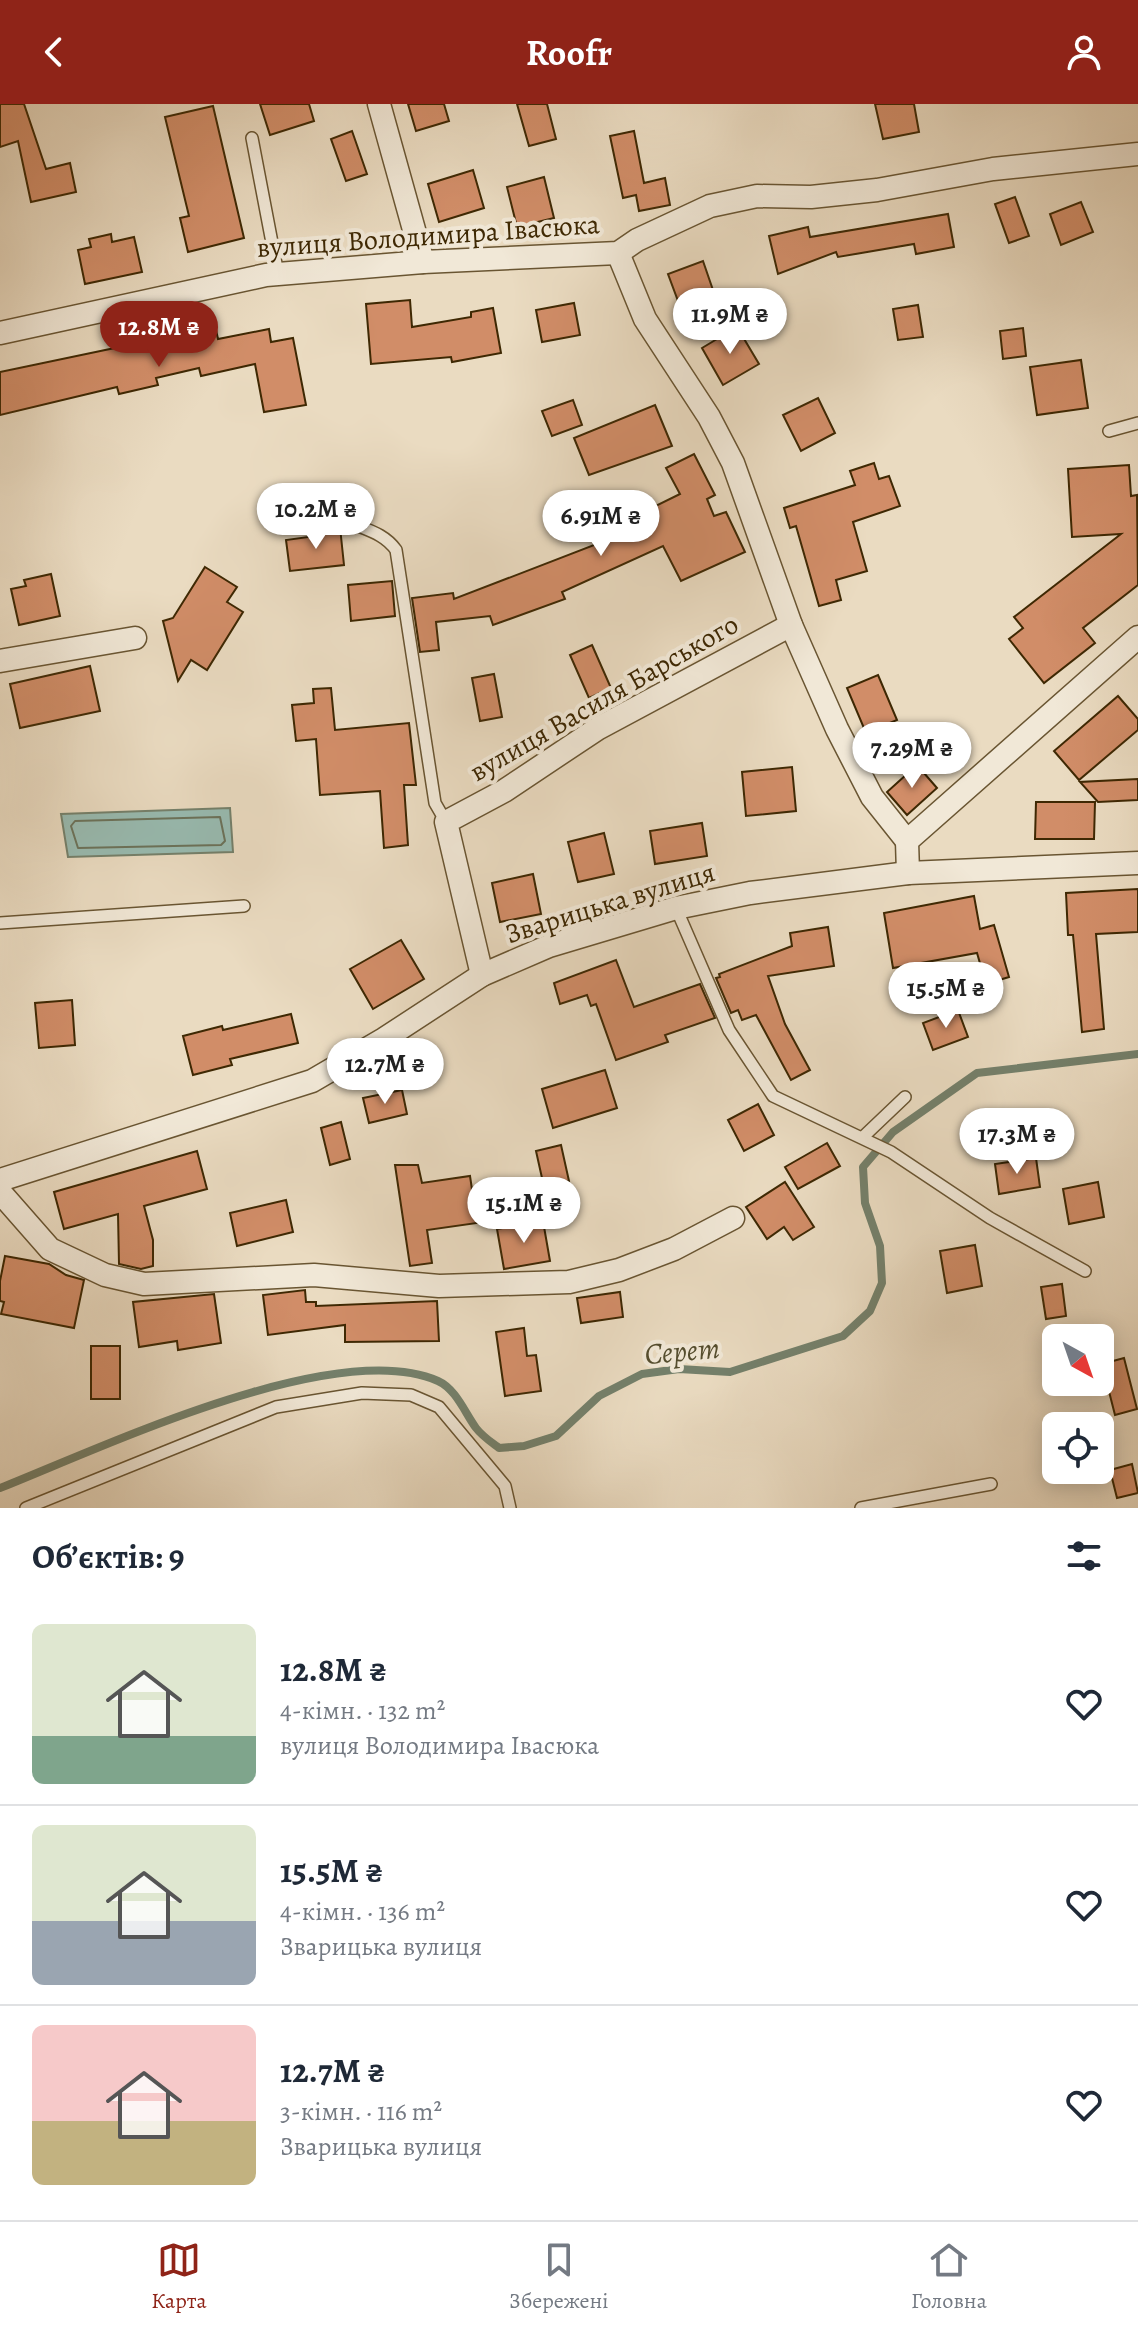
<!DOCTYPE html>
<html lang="uk">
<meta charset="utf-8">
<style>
:root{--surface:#fff;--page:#f6f6f7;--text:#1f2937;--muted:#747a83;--line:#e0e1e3;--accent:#8f2418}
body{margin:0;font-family:Alegreya,serif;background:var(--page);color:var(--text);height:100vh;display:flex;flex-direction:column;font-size:30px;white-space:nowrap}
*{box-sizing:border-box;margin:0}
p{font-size:26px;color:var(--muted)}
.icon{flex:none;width:44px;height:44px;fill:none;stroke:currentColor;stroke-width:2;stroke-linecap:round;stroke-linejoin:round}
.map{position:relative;height:1404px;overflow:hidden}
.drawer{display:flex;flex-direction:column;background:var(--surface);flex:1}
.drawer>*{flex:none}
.needle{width:52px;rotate:140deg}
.tools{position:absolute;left:1042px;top:1220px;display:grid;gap:16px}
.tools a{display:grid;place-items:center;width:72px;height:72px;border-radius:12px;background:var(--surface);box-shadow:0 4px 20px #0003;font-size:40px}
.price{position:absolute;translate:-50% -68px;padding:0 18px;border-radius:28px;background:#fff;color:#222;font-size:26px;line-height:52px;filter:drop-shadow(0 2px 4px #0008)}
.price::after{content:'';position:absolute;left:50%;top:48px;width:24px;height:18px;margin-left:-12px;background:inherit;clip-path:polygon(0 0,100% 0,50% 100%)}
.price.on{background:var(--accent);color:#fff}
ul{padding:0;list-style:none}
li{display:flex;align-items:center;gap:24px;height:200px;padding:0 32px}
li+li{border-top:2px solid var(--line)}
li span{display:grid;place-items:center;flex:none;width:224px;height:160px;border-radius:12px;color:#555}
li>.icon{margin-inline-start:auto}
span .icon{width:96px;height:96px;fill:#fffc;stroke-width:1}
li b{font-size:34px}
h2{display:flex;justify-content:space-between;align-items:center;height:96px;padding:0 32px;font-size:34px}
header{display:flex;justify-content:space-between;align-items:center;height:104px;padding:0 32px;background:var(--accent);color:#fff;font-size:36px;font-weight:600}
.tabs{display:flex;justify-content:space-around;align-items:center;height:112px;border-top:2px solid var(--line);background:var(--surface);font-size:22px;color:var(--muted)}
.tabs a{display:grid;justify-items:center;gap:4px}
.tabs .on{color:var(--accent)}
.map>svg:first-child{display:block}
</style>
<header><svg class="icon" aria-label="back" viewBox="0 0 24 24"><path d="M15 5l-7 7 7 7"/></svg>Roofr<svg class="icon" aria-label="person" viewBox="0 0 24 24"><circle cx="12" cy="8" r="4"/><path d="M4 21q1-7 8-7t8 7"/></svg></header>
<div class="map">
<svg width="1138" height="1404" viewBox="0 0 1138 1404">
<rect width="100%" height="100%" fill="#eadbc1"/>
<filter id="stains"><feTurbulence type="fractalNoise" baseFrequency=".0025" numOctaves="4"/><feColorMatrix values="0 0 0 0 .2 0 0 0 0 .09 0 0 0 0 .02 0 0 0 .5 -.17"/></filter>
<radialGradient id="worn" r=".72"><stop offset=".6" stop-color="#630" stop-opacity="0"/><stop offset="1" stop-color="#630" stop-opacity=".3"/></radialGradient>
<!-- water -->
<polygon fill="#98bbb1" stroke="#74806b" stroke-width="2" points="230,704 233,748 68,753 61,710"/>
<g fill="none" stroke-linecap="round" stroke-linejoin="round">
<!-- shore -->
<polygon stroke="#6b725a" stroke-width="2" points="220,713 225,737 221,741 78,744 71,722 75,717"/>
<!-- stream -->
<path stroke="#74806b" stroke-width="8" d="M0,1384c101,-40 336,-152 438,-107 18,8 27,32 38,47 6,8 15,14 23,20l25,-2 32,-10 43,-40 43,-22 37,-5 51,3 113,-36 27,-25 12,-28 -2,-37 -15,-43 -2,-36 30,-35 84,-59 161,-19"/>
</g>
<!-- building -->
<g fill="#d18d68" stroke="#3e2803" stroke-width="2">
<polygon points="0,0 24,0 46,65 70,59 76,88 31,98 18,37 0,43"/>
<polygon points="260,0 309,0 314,17 270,31"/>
<polygon points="408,0 444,0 449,17 416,27"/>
<polygon points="517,0 547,0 556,35 529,42"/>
<polygon points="875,0 914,0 919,28 883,35"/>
<polygon points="213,2 244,134 188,148 180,114 189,112 165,13"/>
<polygon points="352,27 367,70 346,77 331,35"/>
<polygon points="634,27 644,79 665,74 670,101 639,107 636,91 623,94 610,32"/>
<polygon points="473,66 484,104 439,118 428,80"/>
<polygon points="544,73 554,114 517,123 507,83"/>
<polygon points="1015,93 1029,132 1009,139 995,100"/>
<polygon points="1081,98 1093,128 1061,141 1050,110"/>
<polygon points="948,110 954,143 916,150 914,140 838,153 836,148 778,170 769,132 808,123 810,133"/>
<polygon points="111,130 112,138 134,133 142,168 85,180 78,146 91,143 89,135"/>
<polygon points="703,157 715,192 681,205 668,170"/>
<polygon points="410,196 412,223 471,213 471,208 493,204 501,249 452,258 451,253 371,260 366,200"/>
<polygon points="574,199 580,231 542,238 536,206"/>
<polygon points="918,201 923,233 898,236 893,205"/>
<polygon points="214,217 218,235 269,225 271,238 293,234 306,301 264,308 255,260 201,272 199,264 156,274 158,281 119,290 117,283 0,311 0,268 172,232 193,226 192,222"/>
<polygon points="737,223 759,260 723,281 702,244"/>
<polygon points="1023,224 1026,252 1003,255 1000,227"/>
<polygon points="1081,256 1088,304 1037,311 1030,263"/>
<polygon points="818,294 835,329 801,347 783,311"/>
<polygon points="573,296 582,321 552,332 542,307"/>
<polygon points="655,301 672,342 589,371 574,334"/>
<polygon points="694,350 715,391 707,395 714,412 726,408 745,448 681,477 663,442 562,488 565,495 493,521 490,512 436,518 439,546 420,548 412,494 453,489 454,495 615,433 611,424 680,390 666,364"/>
<polygon points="874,359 879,375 889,372 900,402 853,418 867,467 836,476 841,496 819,502 796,422 790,424 784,404 855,381 850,367"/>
<polygon points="1129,361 1131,392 1137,391 1138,481 1083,524 1095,539 1044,579 1009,535 1023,524 1014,513 1121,430 1072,433 1068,365"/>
<polygon points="340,423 344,461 290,467 286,436 316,432 315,426"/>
<polygon points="205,463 237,483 227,498 243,508 207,566 191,556 178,577 163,517 173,514"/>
<polygon points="51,470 60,512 19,521 11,485 26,482 24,476"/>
<polygon points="392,477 395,512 351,517 348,481"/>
<polygon points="592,541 611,584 589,594 570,551"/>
<polygon points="90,562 100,607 20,624 10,580"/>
<polygon points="494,570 502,613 480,617 472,574"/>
<polygon points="878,571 897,616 866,629 847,584"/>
<polygon points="331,584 335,626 409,619 416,681 404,681 408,741 384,744 380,687 320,691 316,635 296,637 292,601 314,599 313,585"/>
<polygon points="1118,592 1138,615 1138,626 1079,676 1054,647"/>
<polygon points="917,661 937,684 907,711 887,688"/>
<polygon points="792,663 796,707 746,712 742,668"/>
<polygon points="1138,675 1138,696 1098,698 1080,678"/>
<polygon points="1036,698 1095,698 1094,735 1035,735"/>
<polygon points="702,719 707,752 655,760 650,727"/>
<polygon points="604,729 614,770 578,778 568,738"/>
<polygon points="533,770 541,810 500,818 492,779"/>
<polygon points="1138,785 1138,828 1096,830 1104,925 1082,928 1073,831 1068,831 1066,789"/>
<polygon points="974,792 980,825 994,821 1009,873 986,880 977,849 893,864 884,809"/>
<polygon points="828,823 834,862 768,872 785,920 810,966 791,976 756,911 742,916 738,906 731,909 716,874 720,873 719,870 792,842 790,829"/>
<polygon points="401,836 424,875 373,905 350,865"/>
<polygon points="616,856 634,903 700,880 715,914 665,931 668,938 616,956 596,900 591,902 587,891 560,900 554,879"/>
<polygon points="72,896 75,941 39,944 35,899"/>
<polygon points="958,906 968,933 933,946 923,919"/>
<polygon points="291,910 298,939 230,955 232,961 193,971 183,932 222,922 223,926"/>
<polygon points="605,966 617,1004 553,1024 542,985"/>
<polygon points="402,986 407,1010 369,1019 363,994"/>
<polygon points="758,1000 774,1031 744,1047 728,1016"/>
<polygon points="341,1018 350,1055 330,1061 321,1024"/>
<polygon points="827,1039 840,1062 798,1085 785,1063"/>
<polygon points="561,1041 569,1077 544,1083 536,1047"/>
<polygon points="197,1047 207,1085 144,1102 153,1136 153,1162 141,1165 119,1160 118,1110 64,1125 54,1088"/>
<polygon points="1036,1054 1040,1083 999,1090 995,1060"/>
<polygon points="395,1061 418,1061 422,1079 470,1072 477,1119 427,1126 432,1159 410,1162"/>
<polygon points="785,1078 814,1123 793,1136 784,1123 767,1135 746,1103"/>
<polygon points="1098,1078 1104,1113 1069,1120 1063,1085"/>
<polygon points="286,1096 293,1128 237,1142 230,1109"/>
<polygon points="543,1117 550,1157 504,1165 497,1125"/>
<polygon points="975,1141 982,1182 947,1189 940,1147"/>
<polygon points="5,1152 49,1160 66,1171 84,1176 74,1224 1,1210 4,1198 0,1197 0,1177"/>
<polygon points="1062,1180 1066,1212 1046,1215 1041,1183"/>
<polygon points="305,1186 306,1198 316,1198 316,1202 437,1197 439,1237 345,1238 345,1221 268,1231 263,1191"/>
<polygon points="620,1188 623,1213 581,1219 577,1194"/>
<polygon points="214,1190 221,1239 178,1246 177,1237 139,1243 133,1198"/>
<polygon points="524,1224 527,1252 536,1251 541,1287 505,1292 496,1228"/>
<rect x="91" y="1242" width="29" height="53"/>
<polygon points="1124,1254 1137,1305 1115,1311 1102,1260"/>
<polygon points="1132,1360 1138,1389 1117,1394 1110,1366"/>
</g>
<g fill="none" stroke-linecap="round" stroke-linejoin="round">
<!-- service casing -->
<g stroke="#695532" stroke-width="14">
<g id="service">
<polyline points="252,34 278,170"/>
<polyline points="1109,327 1138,319"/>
<path d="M330,406c21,19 50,17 66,40l39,253 11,19"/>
<polyline points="676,804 729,926 773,992 891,1048 990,1114 1085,1167"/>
<polyline points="0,819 244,802"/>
<polyline points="863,1033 905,993"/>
<polyline points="26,1404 276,1303 362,1289 411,1291 439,1303 505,1382 510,1404"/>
<polyline points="861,1404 991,1380"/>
</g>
</g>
<!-- minor casing -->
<g stroke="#695532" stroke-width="25">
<g id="minor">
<polyline points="379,0 423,158"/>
<polyline points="618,149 645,215 709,313 733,359 791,521 837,625 872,693 907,737"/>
<polyline points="0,229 266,171 423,158 618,149 637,136 710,102 757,92 811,93 877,86 993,65 1138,50"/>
<polyline points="0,557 135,534"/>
<polyline points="908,769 907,737 1138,533"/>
<polyline points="482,871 446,718 504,687 597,625 791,521"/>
<polyline points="0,1076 312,977 384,935 482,871 549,842 676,804 750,789 908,769 1138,759"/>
<polyline points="0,1088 50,1145 105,1171 144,1180 314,1171 439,1182 569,1178 619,1166 674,1145 733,1114"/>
</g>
</g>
<!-- service -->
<use href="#service" stroke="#f1e8d7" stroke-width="11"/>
<!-- minor -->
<use href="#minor" stroke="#f1e8d7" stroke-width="22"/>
</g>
<g text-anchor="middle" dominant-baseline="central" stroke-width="8" stroke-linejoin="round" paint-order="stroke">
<!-- street labels -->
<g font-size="28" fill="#3e2803" stroke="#f1e8d7">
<text transform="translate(428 132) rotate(-4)">вулиця Володимира Івасюка</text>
<text transform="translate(604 594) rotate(-30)">вулиця Василя Барського</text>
<text transform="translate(610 799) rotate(-17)">Зварицька вулиця</text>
</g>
<!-- water labels -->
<g font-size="30" font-style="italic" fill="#544d2e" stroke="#f1e8d7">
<text transform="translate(682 1247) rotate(-5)">Серет</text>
</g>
</g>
<rect width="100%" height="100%" filter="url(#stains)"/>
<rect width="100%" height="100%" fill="url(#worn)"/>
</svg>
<div class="tools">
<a><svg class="needle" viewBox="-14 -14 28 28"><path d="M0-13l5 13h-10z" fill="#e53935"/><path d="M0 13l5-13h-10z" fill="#747a83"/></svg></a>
<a><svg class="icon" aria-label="locate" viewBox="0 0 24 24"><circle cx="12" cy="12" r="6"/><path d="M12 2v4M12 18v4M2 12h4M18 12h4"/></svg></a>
</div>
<b class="price" style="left:730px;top:252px">11.9M ₴</b>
<b class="price on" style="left:159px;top:265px">12.8M ₴</b>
<b class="price" style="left:316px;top:447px">10.2M ₴</b>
<b class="price" style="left:601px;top:454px">6.91M ₴</b>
<b class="price" style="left:912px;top:686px">7.29M ₴</b>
<b class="price" style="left:946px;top:926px">15.5M ₴</b>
<b class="price" style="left:385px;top:1002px">12.7M ₴</b>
<b class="price" style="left:1017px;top:1072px">17.3M ₴</b>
<b class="price" style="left:524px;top:1141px">15.1M ₴</b>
</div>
<section class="drawer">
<h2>Об’єктів: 9<svg class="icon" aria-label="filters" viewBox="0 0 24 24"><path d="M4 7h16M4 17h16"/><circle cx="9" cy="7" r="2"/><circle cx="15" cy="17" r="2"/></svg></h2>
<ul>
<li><span style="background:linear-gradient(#dfe7d0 70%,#7fa58c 0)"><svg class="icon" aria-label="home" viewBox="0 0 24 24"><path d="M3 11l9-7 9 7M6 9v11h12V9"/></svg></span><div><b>12.8M ₴</b><p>4-кімн. · 132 m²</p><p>вулиця Володимира Івасюка</p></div><svg class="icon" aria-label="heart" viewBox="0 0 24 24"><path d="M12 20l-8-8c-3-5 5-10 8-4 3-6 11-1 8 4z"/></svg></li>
<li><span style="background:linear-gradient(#dfe7d0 60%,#9aa5b1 0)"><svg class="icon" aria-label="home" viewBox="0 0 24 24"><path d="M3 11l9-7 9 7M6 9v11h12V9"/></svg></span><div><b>15.5M ₴</b><p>4-кімн. · 136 m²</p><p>Зварицька вулиця</p></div><svg class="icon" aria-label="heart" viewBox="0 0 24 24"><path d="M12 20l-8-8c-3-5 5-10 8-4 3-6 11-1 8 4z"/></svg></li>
<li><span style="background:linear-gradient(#f6c9c9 60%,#c2b280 0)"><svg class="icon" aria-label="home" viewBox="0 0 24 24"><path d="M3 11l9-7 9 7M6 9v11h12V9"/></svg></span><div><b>12.7M ₴</b><p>3-кімн. · 116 m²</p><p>Зварицька вулиця</p></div><svg class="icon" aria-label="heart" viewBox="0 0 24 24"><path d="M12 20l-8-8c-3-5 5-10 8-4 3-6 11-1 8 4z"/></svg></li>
</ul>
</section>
<nav class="tabs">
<a class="on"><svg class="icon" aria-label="map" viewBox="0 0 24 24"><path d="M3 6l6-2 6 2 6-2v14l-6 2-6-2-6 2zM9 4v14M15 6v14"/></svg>Карта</a>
<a><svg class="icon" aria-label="saved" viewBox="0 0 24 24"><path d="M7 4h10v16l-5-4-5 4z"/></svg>Збережені</a>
<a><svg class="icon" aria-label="home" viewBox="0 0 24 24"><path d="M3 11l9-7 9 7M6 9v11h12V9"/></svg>Головна</a>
</nav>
